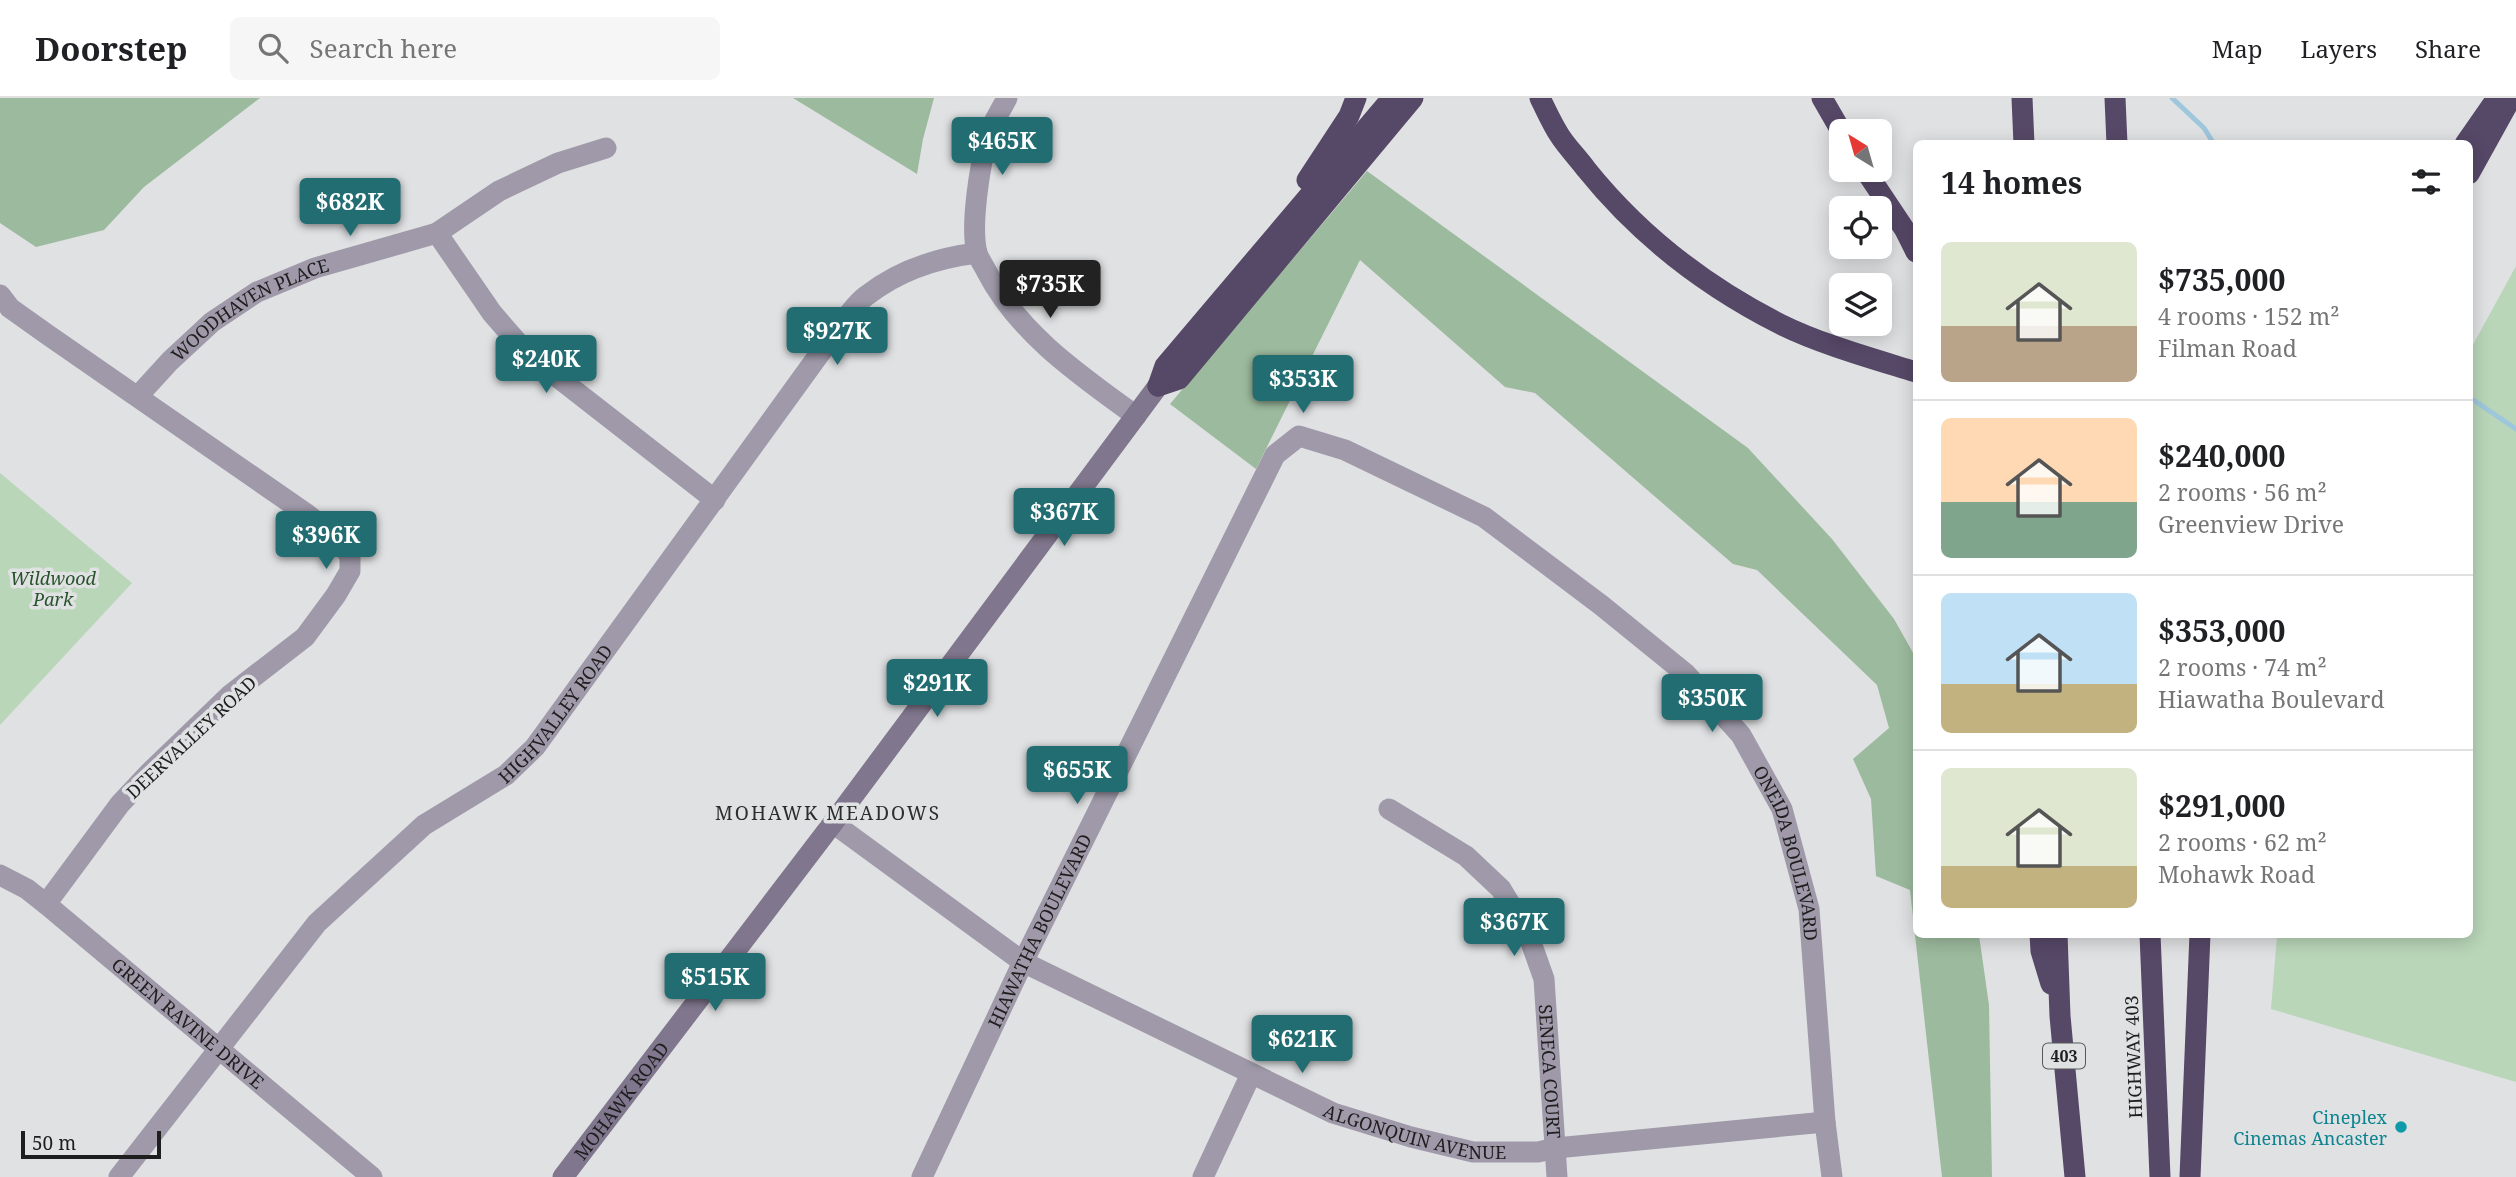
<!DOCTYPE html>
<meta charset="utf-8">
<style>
:root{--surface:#fff;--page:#f6f6f6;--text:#202124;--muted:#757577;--line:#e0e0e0;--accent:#226d72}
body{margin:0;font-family:"Noto Serif",serif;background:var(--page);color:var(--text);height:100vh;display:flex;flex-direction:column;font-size:26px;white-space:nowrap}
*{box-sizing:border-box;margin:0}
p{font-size:23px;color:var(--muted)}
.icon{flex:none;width:38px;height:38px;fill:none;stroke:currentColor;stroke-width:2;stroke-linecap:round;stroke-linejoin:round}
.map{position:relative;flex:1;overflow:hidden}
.drawer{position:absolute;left:1913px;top:42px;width:560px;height:798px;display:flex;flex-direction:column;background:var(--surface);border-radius:10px;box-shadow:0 4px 18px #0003}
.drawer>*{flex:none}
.needle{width:46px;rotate:323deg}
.fabs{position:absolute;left:1829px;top:21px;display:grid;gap:14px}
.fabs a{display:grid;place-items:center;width:63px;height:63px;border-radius:10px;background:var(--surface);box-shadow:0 4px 18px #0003;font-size:35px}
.scale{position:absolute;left:21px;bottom:18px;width:140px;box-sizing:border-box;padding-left:7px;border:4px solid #1e1e1f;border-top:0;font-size:19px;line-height:24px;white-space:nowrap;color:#1e1e1f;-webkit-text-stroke:5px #e0e1e3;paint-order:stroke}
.price{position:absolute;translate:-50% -60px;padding:0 16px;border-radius:7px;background:var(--accent);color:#fff;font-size:23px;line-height:46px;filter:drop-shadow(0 2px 4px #0008)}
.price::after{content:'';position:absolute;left:50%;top:42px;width:21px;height:16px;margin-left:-10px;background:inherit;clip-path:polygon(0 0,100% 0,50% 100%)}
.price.selected{background:#222;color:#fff}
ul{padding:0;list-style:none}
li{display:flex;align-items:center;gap:21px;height:175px;padding:0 28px}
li+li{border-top:2px solid var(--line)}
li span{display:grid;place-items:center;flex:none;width:196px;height:140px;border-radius:10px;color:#555}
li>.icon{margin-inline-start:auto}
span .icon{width:84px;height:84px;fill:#fffc;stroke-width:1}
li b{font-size:30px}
h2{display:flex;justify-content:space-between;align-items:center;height:84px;padding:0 28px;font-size:30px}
header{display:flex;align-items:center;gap:42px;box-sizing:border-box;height:98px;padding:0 35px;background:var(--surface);border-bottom:2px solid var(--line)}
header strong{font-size:33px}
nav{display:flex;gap:38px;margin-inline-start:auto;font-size:24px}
.search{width:490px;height:63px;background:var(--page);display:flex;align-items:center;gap:18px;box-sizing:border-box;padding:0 24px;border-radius:10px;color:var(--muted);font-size:26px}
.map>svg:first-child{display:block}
</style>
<header>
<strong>Doorstep</strong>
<div class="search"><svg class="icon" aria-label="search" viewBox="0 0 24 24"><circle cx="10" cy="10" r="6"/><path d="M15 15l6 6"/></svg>Search here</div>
<nav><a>Map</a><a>Layers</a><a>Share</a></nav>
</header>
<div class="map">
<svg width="2516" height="1079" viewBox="0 0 2516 1079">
<rect width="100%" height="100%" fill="#e0e1e3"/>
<!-- green -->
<g fill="#b9d6b9">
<polygon points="2516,168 2516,984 2271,911 2277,837 2469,836 2469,254"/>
<polygon points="0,375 132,485 0,627"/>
</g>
<!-- forest -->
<g fill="#9cba9d">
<polygon points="0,0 260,0 144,89 104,132 36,149 0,125"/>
<polygon points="793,0 934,0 923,41 917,76"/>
<polygon points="1367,73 1748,350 1832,441 1894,521 1916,560 1916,836 1979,837 1989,907 1992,1079 1942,1079 1910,792 1876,778 1871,701 1853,661 1889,630 1877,587 1757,472 1733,466 1535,295 1505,289 1360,162 1256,371 1170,306"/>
</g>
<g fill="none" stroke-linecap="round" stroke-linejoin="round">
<!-- stream -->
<g stroke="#9ec7dc" stroke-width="5">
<polyline points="2172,0 2204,30 2214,46"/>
<polyline points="2469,299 2516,331"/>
</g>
<!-- street -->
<g stroke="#9f99a9" stroke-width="21">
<path d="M1007,0c-6,12 -15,25 -19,38 -8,28 -18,90 -11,117 2,6 7,13 10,19 32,62 94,104 149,144"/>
<polyline points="437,135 492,215 518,245 547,271 715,402"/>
<polyline points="0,197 10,210 48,237 308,417 340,442 350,459 350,473 336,497 305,539 230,597 150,674 120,706 46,806"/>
<path id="s1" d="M138,298l32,-35 42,-39 45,-30 58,-24 122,-35 62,-42 59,-28 48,-15"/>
<path id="s2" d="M1389,711l77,47 35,33 27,45 16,45 13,198"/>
<path id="s3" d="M833,725l190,139 310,151 78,24 62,15h65l18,-4 269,-26"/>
<path id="s4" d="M0,777l27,14 19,15 326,273"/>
<path id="s5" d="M119,1079l198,-254 107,-98 82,-50 29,-28 283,-391c13,-16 33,-49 48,-60 33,-26 70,-38 111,-43"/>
<path id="s6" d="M922,1079l101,-215 252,-507 24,-19 46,14 139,67 117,88 85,69 55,61 41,74 27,100 16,213 7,55"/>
<polyline points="1203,1079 1251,976"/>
</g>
<!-- secondary -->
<path stroke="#80768d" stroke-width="21" id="s7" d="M563,1079l270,-354 325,-437"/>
<!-- highway -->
<g stroke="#564867" stroke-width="21">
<path d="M1540,0c6,12 12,26 20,38 7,11 18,22 26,33 53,66 119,117 194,155 40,20 94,35 136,48"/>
<polyline points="1822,0 1841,33"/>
<polyline points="2022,0 2024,46"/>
<polyline points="2115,0 2117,46"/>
<polyline points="2465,46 2497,0"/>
<polyline points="1865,72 1905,132 1916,154"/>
<polyline points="2469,76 2511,0"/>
<polyline points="1307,82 1349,18 1356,0"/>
<polyline points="1158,288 1179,281 1413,0"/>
<polyline points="1158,288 1165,268 1392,0"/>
<polyline points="2040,836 2041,853 2051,886"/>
<polyline points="2057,836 2060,918 2075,1079"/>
<polyline points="2150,836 2160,1079"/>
<polyline points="2190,1079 2200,836"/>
</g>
</g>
<!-- markers -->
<circle fill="#0f9aa8" stroke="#e0e1e3" stroke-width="2.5" cx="2401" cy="1029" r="7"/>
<g text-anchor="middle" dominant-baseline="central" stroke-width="7" stroke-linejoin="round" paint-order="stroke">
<!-- shield labels -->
<rect fill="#e0e1e3" stroke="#58585a" stroke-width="2" x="2043" y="945.5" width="42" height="25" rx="5"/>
<g font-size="16" font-weight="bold" fill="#1e1e1f">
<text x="2064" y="958">403</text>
</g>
<!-- street labels -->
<g font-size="18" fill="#1e1e1f" stroke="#e0e1e3">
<text stroke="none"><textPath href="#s1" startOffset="144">WOODHAVEN PLACE</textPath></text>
<text stroke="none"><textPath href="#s5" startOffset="642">HIGHVALLEY ROAD</textPath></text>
<text transform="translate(191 639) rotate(-43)">DEERVALLEY ROAD</text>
<text stroke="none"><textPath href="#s6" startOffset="1503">ONEIDA BOULEVARD</textPath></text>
<text stroke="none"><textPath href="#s6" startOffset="273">HIAWATHA BOULEVARD</textPath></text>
<text stroke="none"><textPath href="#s4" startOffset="240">GREEN RAVINE DRIVE</textPath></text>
<text transform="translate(2133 959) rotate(-92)">HIGHWAY 403</text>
<text stroke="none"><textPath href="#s2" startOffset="331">SENECA COURT</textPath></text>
<text stroke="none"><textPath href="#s7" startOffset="96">MOHAWK ROAD</textPath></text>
<text stroke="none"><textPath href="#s3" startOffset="665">ALGONQUIN AVENUE</textPath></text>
</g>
<!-- park labels -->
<g font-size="18" font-style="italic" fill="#27532b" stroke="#e0e1e3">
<text x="53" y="480">Wildwood<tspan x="53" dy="21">Park</tspan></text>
</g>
<!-- culture labels -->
<g font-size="18" fill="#0d838f" stroke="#e0e1e3" text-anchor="end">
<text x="2387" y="1019">Cineplex<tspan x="2387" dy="21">Cinemas Ancaster</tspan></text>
</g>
<!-- neighbourhood labels -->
<g font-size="19" letter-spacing="2" fill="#2c2d2e" stroke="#e0e1e3">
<text x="828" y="715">MOHAWK MEADOWS</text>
</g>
</g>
</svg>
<div class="fabs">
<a><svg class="needle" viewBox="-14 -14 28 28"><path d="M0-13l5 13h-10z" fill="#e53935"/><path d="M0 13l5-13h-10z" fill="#757577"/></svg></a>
<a><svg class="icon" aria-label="locate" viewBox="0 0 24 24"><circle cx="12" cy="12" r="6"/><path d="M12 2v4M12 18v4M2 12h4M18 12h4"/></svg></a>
<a><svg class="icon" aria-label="layers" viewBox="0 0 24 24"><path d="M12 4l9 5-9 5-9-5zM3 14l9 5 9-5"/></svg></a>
</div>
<div class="scale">50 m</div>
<b class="price" style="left:1002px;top:79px">$465K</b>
<b class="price" style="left:350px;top:140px">$682K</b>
<b class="price selected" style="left:1050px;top:222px">$735K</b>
<b class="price" style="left:837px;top:269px">$927K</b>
<b class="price" style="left:546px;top:297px">$240K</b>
<b class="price" style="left:1303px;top:317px">$353K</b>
<b class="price" style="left:1064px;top:450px">$367K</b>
<b class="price" style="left:326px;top:473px">$396K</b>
<b class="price" style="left:937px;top:621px">$291K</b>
<b class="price" style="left:1712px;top:636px">$350K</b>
<b class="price" style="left:1077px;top:708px">$655K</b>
<b class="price" style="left:1514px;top:860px">$367K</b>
<b class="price" style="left:715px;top:915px">$515K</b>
<b class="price" style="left:1302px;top:977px">$621K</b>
<section class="drawer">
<h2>14 homes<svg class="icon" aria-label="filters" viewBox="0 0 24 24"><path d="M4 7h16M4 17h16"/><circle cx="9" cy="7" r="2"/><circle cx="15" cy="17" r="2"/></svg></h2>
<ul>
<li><span style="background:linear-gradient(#dfe7d0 60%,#b9a48a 0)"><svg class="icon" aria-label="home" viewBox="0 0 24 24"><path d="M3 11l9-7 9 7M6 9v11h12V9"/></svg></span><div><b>$735,000</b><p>4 rooms · 152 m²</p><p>Filman Road</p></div></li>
<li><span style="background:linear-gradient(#ffd9b3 60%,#7fa58c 0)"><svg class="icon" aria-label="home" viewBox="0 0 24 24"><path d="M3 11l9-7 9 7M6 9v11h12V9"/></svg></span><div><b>$240,000</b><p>2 rooms · 56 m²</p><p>Greenview Drive</p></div></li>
<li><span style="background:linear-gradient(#bfe0f5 65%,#c2b280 0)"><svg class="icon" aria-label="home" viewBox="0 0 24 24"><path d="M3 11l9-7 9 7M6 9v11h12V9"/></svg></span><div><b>$353,000</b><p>2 rooms · 74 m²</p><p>Hiawatha Boulevard</p></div></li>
<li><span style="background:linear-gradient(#dfe7d0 70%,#c2b280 0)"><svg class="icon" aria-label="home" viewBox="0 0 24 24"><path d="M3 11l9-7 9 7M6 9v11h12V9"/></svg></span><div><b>$291,000</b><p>2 rooms · 62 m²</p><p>Mohawk Road</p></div></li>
</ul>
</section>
</div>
